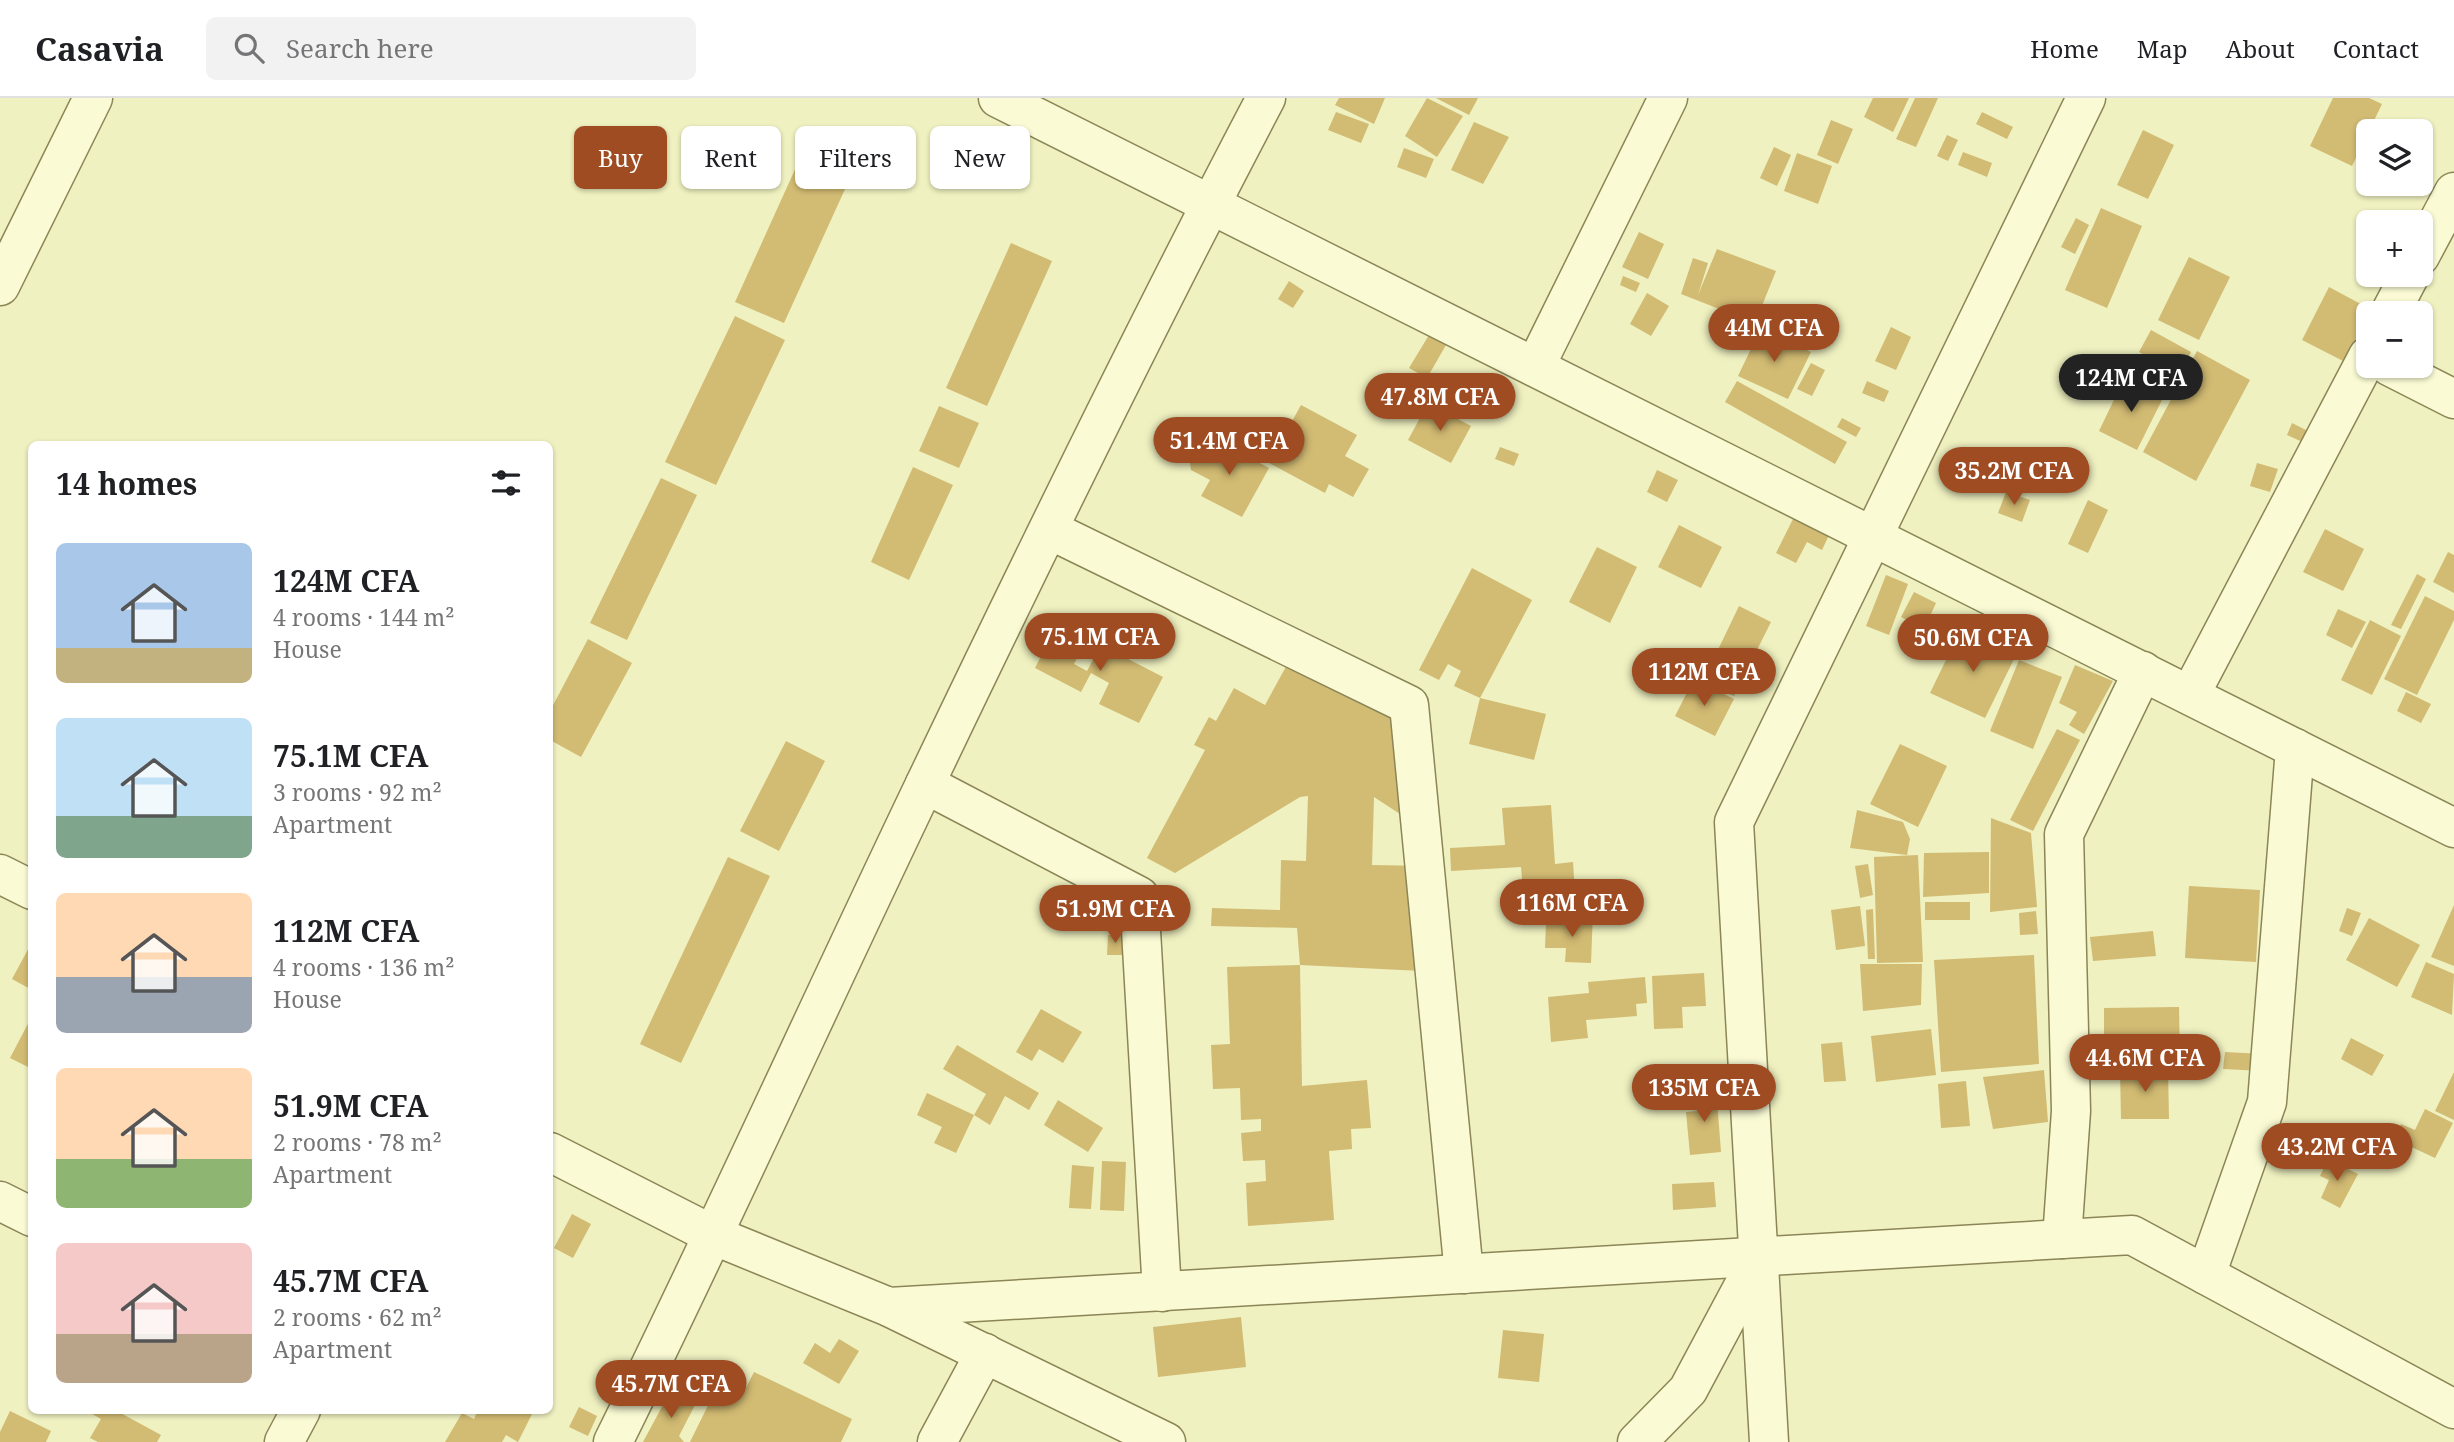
<!DOCTYPE html>
<meta charset="utf-8">
<style>
:root{--surface:#fff;--page:#f2f2f2;--text:#202124;--muted:#757577;--line:#e0e0e0;--accent:#9f4c22}
body{margin:0;font-family:"Noto Serif",serif;background:var(--page);color:var(--text);height:100vh;display:flex;flex-direction:column;font-size:26px;white-space:nowrap}
*{box-sizing:border-box;margin:0}
p{font-size:23px;color:var(--muted)}
.icon{flex:none;width:38px;height:38px;fill:none;stroke:currentColor;stroke-width:2;stroke-linecap:round;stroke-linejoin:round}
.map{position:relative;flex:1;overflow:hidden}
.panel{position:absolute;left:28px;top:343px;width:525px;height:973px;display:flex;flex-direction:column;background:var(--surface);border-radius:10px;box-shadow:0 2px 5px #0004}
.panel>*{flex:none}
.top-card{position:absolute;left:574px;top:28px;width:665px;height:63px;display:flex;gap:14px}
.buttons{position:absolute;left:2356px;top:21px;display:grid;gap:14px}
.buttons a{display:grid;place-items:center;width:77px;height:77px;border-radius:10px;background:var(--surface);box-shadow:0 2px 5px #0004;font-size:35px}
.price{position:absolute;translate:-50% -60px;padding:0 16px;border-radius:24px;background:var(--accent);color:#fff;font-size:23px;line-height:46px;filter:drop-shadow(0 2px 4px #0008)}
.price::after{content:'';position:absolute;left:50%;top:42px;width:21px;height:16px;margin-left:-10px;background:inherit;clip-path:polygon(0 0,100% 0,50% 100%)}
.price.active{background:#222;color:#fff}
ul{padding:0;list-style:none}
li{display:flex;align-items:center;gap:21px;height:175px;padding:0 28px}
li span{display:grid;place-items:center;flex:none;width:196px;height:140px;border-radius:10px;color:#555}
li>.icon{margin-inline-start:auto}
span .icon{width:84px;height:84px;fill:#fffc;stroke-width:1}
li b{font-size:30px}
h2{display:flex;justify-content:space-between;align-items:center;height:84px;padding:0 28px;font-size:30px}
.chip{padding:0 24px;border-radius:10px;background:var(--surface);box-shadow:0 2px 5px #0004;font-size:24px;line-height:63px}
.chip.active{background:var(--accent);color:#fff}
header{display:flex;align-items:center;gap:42px;box-sizing:border-box;height:98px;padding:0 35px;background:var(--surface);border-bottom:2px solid var(--line)}
header strong{font-size:33px}
nav{display:flex;gap:38px;margin-inline-start:auto;font-size:24px}
.search{width:490px;height:63px;background:var(--page);display:flex;align-items:center;gap:18px;box-sizing:border-box;padding:0 24px;border-radius:10px;color:var(--muted);font-size:26px}
.map>svg:first-child{display:block}
</style>
<header>
<strong>Casavia</strong>
<div class="search"><svg class="icon" aria-label="search" viewBox="0 0 24 24"><circle cx="10" cy="10" r="6"/><path d="M15 15l6 6"/></svg>Search here</div>
<nav><a>Home</a><a>Map</a><a>About</a><a>Contact</a></nav>
</header>
<div class="map">
<svg width="2454" height="1344" viewBox="0 0 2454 1344">
<rect width="100%" height="100%" fill="#eff1c0"/>
<!-- building -->
<g fill="#d2bb73">
<polygon points="1339,0 1385,0 1374,26 1335,7"/>
<polygon points="1427,0 1463,18 1437,59 1405,38"/>
<polygon points="1436,0 1478,0 1469,17"/>
<polygon points="1873,0 1909,0 1893,34 1864,19"/>
<polygon points="1915,0 1938,0 1916,49 1896,41"/>
<polygon points="2333,0 2369,0 2382,6 2352,68 2310,48"/>
<polygon points="1336,14 1369,26 1361,45 1328,32"/>
<polygon points="1982,14 2013,29 2007,41 1976,26"/>
<polygon points="1831,22 1853,31 1838,66 1817,57"/>
<polygon points="1474,24 1509,39 1483,86 1451,72"/>
<polygon points="2143,32 2174,47 2148,101 2117,87"/>
<polygon points="1947,37 1958,42 1948,63 1937,58"/>
<polygon points="1774,49 1791,57 1777,88 1760,80"/>
<polygon points="1404,50 1434,61 1426,80 1397,69"/>
<polygon points="1963,54 1992,65 1987,79 1958,67"/>
<polygon points="1797,55 1832,68 1818,106 1784,93"/>
<polygon points="802,56 851,78 784,225 735,204"/>
<polygon points="2101,110 2142,128 2107,210 2065,192"/>
<polygon points="2076,120 2089,127 2075,156 2061,149"/>
<polygon points="1639,134 1664,146 1648,181 1622,169"/>
<polygon points="1011,145 1052,163 987,308 946,290"/>
<polygon points="1717,151 1776,173 1755,225 1681,196 1693,160 1708,165 1698,197"/>
<polygon points="2189,159 2230,179 2199,242 2158,222"/>
<polygon points="1623,178 1640,185 1636,194 1620,187"/>
<polygon points="1289,183 1304,193 1293,210 1278,201"/>
<polygon points="2329,189 2372,212 2368,215 2345,264 2302,242"/>
<polygon points="1647,195 1669,208 1651,238 1630,226"/>
<polygon points="735,218 785,242 716,387 665,364"/>
<polygon points="1891,229 1911,239 1896,272 1875,263"/>
<polygon points="1761,230 1811,254 1788,301 1738,278"/>
<polygon points="2151,232 2191,254 2179,276 2139,254"/>
<polygon points="1429,237 1446,247 1427,280 1409,270"/>
<polygon points="2197,253 2250,282 2196,383 2143,354"/>
<polygon points="1811,265 1825,272 1812,298 1797,291"/>
<polygon points="2124,281 2163,300 2137,352 2099,333"/>
<polygon points="1737,283 1847,344 1835,366 1725,304"/>
<polygon points="1867,283 1889,293 1884,304 1862,295"/>
<polygon points="1428,305 1471,328 1451,365 1408,342"/>
<polygon points="1301,307 1357,337 1345,358 1369,371 1353,399 1329,386 1325,395 1269,365"/>
<polygon points="939,308 979,325 959,370 919,353"/>
<polygon points="1842,320 1861,330 1856,339 1837,329"/>
<polygon points="2292,325 2314,336 2309,347 2287,337"/>
<polygon points="1224,346 1269,370 1242,419 1201,398 1210,382 1191,372 1190,365 1198,351 1204,348 1219,356"/>
<polygon points="1500,349 1519,356 1514,368 1495,361"/>
<polygon points="2257,365 2278,371 2270,394 2250,388"/>
<polygon points="913,369 953,387 909,482 871,464"/>
<polygon points="1657,372 1678,382 1667,404 1647,394"/>
<polygon points="661,380 697,397 627,542 590,525"/>
<polygon points="2006,394 2030,402 2022,424 1998,415"/>
<polygon points="2088,402 2108,412 2088,455 2068,446"/>
<polygon points="1794,419 1829,437 1822,452 1807,444 1796,465 1776,455"/>
<polygon points="1679,427 1722,449 1701,490 1658,469"/>
<polygon points="2325,431 2364,451 2343,493 2303,474"/>
<polygon points="1597,449 1637,469 1610,525 1569,504"/>
<polygon points="2448,454 2454,457 2454,495 2433,484"/>
<polygon points="1472,470 1532,502 1480,600 1454,588 1461,573 1448,566 1439,582 1419,572"/>
<polygon points="2417,476 2426,481 2401,531 2391,527"/>
<polygon points="1886,477 1908,486 1889,537 1866,528"/>
<polygon points="1914,494 1936,505 1924,531 1901,519"/>
<polygon points="2425,498 2454,513 2454,522 2417,597 2384,581"/>
<polygon points="1739,508 1771,524 1734,598 1703,583"/>
<polygon points="2338,511 2366,524 2352,550 2326,537"/>
<polygon points="2370,522 2401,538 2372,597 2341,582"/>
<polygon points="1059,523 1088,538 1074,566 1087,573 1101,547 1163,579 1139,625 1099,606 1109,585 1091,575 1081,594 1035,570"/>
<polygon points="2017,524 2045,537 2036,557 2008,544"/>
<polygon points="1961,531 2016,557 1985,620 1930,595"/>
<polygon points="588,541 632,565 581,659 550,642 550,613"/>
<polygon points="2019,562 2062,579 2033,651 1990,633"/>
<polygon points="1288,565 1398,623 1403,718 1374,699 1372,767 1425,768 1422,873 1300,867 1297,830 1211,828 1212,810 1280,812 1281,762 1306,763 1308,698 1300,699 1175,775 1147,760 1205,652 1194,647 1209,619 1216,623 1234,590 1265,607"/>
<polygon points="2075,567 2113,583 2084,636 2069,627 2077,614 2059,605"/>
<polygon points="1694,581 1734,601 1715,638 1675,618"/>
<polygon points="2406,594 2431,606 2421,625 2397,613"/>
<polygon points="1480,600 1546,616 1534,662 1469,646"/>
<polygon points="2057,631 2080,642 2033,733 2010,722"/>
<polygon points="786,643 825,663 779,753 740,733"/>
<polygon points="1900,646 1947,668 1918,729 1870,706"/>
<polygon points="1551,707 1555,766 1573,764 1576,810 1525,815 1521,769 1451,773 1450,750 1505,747 1502,710"/>
<polygon points="1857,712 1903,724 1910,741 1907,757 1850,750"/>
<polygon points="1991,720 2031,735 2037,809 1990,814"/>
<polygon points="1989,754 1989,795 1923,799 1924,755"/>
<polygon points="1918,757 1923,864 1877,865 1874,759"/>
<polygon points="728,759 770,778 681,965 640,946"/>
<polygon points="1868,766 1873,797 1860,800 1855,768"/>
<polygon points="2189,788 2260,792 2256,864 2185,860"/>
<rect x="1925" y="804" width="45" height="18"/>
<polygon points="2454,807 2454,868 2431,859"/>
<polygon points="1860,808 1865,848 1836,852 1831,812"/>
<polygon points="2347,810 2361,815 2352,838 2339,833"/>
<polygon points="1873,811 1875,861 1868,861 1866,812"/>
<polygon points="1585,813 1593,814 1591,865 1565,864 1566,850 1545,850 1546,824 1585,825"/>
<polygon points="2036,813 2038,836 2020,837 2019,815"/>
<polygon points="2369,820 2420,847 2397,889 2346,862"/>
<polygon points="2153,833 2156,858 2093,863 2090,839"/>
<polygon points="1108,837 1123,837 1123,857 1107,857"/>
<polygon points="32,844 32,892 12,881"/>
<polygon points="2034,857 2039,966 1941,974 1934,862"/>
<polygon points="2426,864 2454,876 2452,917 2411,899"/>
<polygon points="1860,866 1922,866 1921,907 1863,913"/>
<polygon points="1300,867 1302,988 1367,982 1371,1030 1351,1031 1352,1051 1329,1053 1334,1122 1248,1128 1246,1085 1266,1083 1265,1062 1243,1063 1241,1035 1261,1033 1261,1021 1241,1022 1240,990 1213,991 1211,947 1230,946 1227,869"/>
<polygon points="1704,875 1706,908 1682,909 1683,930 1654,931 1652,878"/>
<polygon points="1645,879 1647,905 1636,906 1637,918 1586,922 1588,940 1551,944 1548,899 1589,895 1588,884"/>
<polygon points="2179,909 2180,963 2104,964 2104,910"/>
<polygon points="1041,911 1082,934 1063,965 1039,951 1032,963 1016,954"/>
<polygon points="32,918 32,971 10,960"/>
<polygon points="1931,931 1936,977 1876,984 1871,938"/>
<polygon points="2351,940 2384,957 2372,978 2341,961"/>
<polygon points="1842,944 1846,983 1824,984 1821,946"/>
<polygon points="957,947 1039,995 1029,1012 1005,998 990,1027 974,1017 986,996 943,971"/>
<polygon points="2225,954 2263,956 2262,973 2223,971"/>
<polygon points="2168,971 2169,1021 2121,1021 2120,972"/>
<polygon points="2044,972 2048,1024 1993,1031 1983,979"/>
<polygon points="2454,974 2454,1022 2435,1013"/>
<polygon points="1966,983 1970,1028 1941,1030 1938,986"/>
<polygon points="1716,989 1721,1054 1690,1057 1686,1014 1698,1013 1696,991"/>
<polygon points="927,995 974,1017 956,1055 934,1045 942,1029 917,1017"/>
<polygon points="1058,1002 1103,1030 1088,1054 1044,1027"/>
<polygon points="2425,1011 2453,1025 2435,1060 2394,1041 2401,1026 2415,1032"/>
<polygon points="2328,1061 2358,1076 2340,1110 2321,1100 2329,1082 2320,1078"/>
<polygon points="1102,1063 1126,1064 1124,1113 1100,1112"/>
<polygon points="1072,1067 1094,1069 1091,1111 1069,1110"/>
<polygon points="1714,1084 1716,1109 1673,1112 1672,1086"/>
<polygon points="572,1116 591,1126 573,1160 554,1150"/>
<polygon points="1241,1219 1246,1269 1158,1279 1153,1229"/>
<polygon points="1503,1232 1544,1236 1539,1284 1498,1280"/>
<polygon points="839,1241 859,1253 839,1286 803,1265 815,1245 830,1255"/>
<polygon points="754,1274 852,1321 841,1344 690,1344 721,1281 745,1292"/>
<polygon points="671,1292 696,1305 679,1338 684,1344 643,1344"/>
<polygon points="579,1309 597,1318 588,1338 569,1329"/>
<polygon points="85,1312 115,1312 161,1337 157,1344 98,1344 90,1340 101,1321"/>
<polygon points="478,1312 534,1312 518,1344 506,1337 502,1344 445,1344 462,1315 474,1321"/>
<polygon points="10,1313 51,1333 46,1344 0,1344 0,1334"/>
</g>
<g fill="none" stroke-linecap="round" stroke-linejoin="round">
<!-- minor casing -->
<g stroke="#8c8557" stroke-width="41">
<g id="minor">
<polyline points="998,0 2454,730"/>
<polyline points="2420,158 2454,94"/>
<polyline points="0,188 93,0"/>
<polyline points="2390,215 2410,177"/>
<polyline points="2389,268 2454,301"/>
<polyline points="1535,269 1668,0"/>
<polyline points="1050,432 1409,607 1464,1176"/>
<polyline points="2190,597 2368,258"/>
<polyline points="925,686 1139,798 1162,1194"/>
<polyline points="0,776 32,792"/>
<polyline points="550,1054 715,1138 889,1209 2132,1137 2454,1311"/>
<polyline points="0,1103 32,1119"/>
<polyline points="2062,1141 2071,1013 2064,736 2143,573"/>
<polyline points="2206,1177 2267,1004 2295,650"/>
<polyline points="891,1210 1166,1344"/>
<polyline points="284,1344 301,1312"/>
<path d="M613,1344c108,-218 207,-439 312,-658 110,-230 222,-460 341,-686"/>
<polyline points="937,1344 985,1255"/>
<polyline points="1637,1344 1688,1292 1759,1159"/>
<polyline points="1769,1344 1734,724 2086,0"/>
</g>
</g>
<!-- minor -->
<use href="#minor" stroke="#fafbd4" stroke-width="38"/>
</g>
</svg>
<div class="buttons">
<a><svg class="icon" aria-label="layers" viewBox="0 0 24 24"><path d="M12 4l9 5-9 5-9-5zM3 14l9 5 9-5"/></svg></a>
<a>+</a>
<a>−</a>
</div>
<b class="price" style="left:1774px;top:266px">44M CFA</b>
<b class="price active" style="left:2131px;top:316px">124M CFA</b>
<b class="price" style="left:1440px;top:335px">47.8M CFA</b>
<b class="price" style="left:1229px;top:379px">51.4M CFA</b>
<b class="price" style="left:2014px;top:409px">35.2M CFA</b>
<b class="price" style="left:1100px;top:575px">75.1M CFA</b>
<b class="price" style="left:1973px;top:576px">50.6M CFA</b>
<b class="price" style="left:1704px;top:610px">112M CFA</b>
<b class="price" style="left:1572px;top:841px">116M CFA</b>
<b class="price" style="left:1115px;top:847px">51.9M CFA</b>
<b class="price" style="left:2145px;top:996px">44.6M CFA</b>
<b class="price" style="left:1704px;top:1026px">135M CFA</b>
<b class="price" style="left:2337px;top:1085px">43.2M CFA</b>
<b class="price" style="left:671px;top:1322px">45.7M CFA</b>
<div class="top-card">
<a class="chip active">Buy</a>
<a class="chip">Rent</a>
<a class="chip">Filters</a>
<a class="chip">New</a>
</div>
<section class="panel">
<h2>14 homes<svg class="icon" aria-label="filters" viewBox="0 0 24 24"><path d="M4 7h16M4 17h16"/><circle cx="9" cy="7" r="2"/><circle cx="15" cy="17" r="2"/></svg></h2>
<ul>
<li><span style="background:linear-gradient(#a9c7e8 75%,#c2b280 0)"><svg class="icon" aria-label="home" viewBox="0 0 24 24"><path d="M3 11l9-7 9 7M6 9v11h12V9"/></svg></span><div><b>124M CFA</b><p>4 rooms · 144 m²</p><p>House</p></div></li>
<li><span style="background:linear-gradient(#bfe0f5 70%,#7fa58c 0)"><svg class="icon" aria-label="home" viewBox="0 0 24 24"><path d="M3 11l9-7 9 7M6 9v11h12V9"/></svg></span><div><b>75.1M CFA</b><p>3 rooms · 92 m²</p><p>Apartment</p></div></li>
<li><span style="background:linear-gradient(#ffd9b3 60%,#9aa5b1 0)"><svg class="icon" aria-label="home" viewBox="0 0 24 24"><path d="M3 11l9-7 9 7M6 9v11h12V9"/></svg></span><div><b>112M CFA</b><p>4 rooms · 136 m²</p><p>House</p></div></li>
<li><span style="background:linear-gradient(#ffd9b3 65%,#8fb573 0)"><svg class="icon" aria-label="home" viewBox="0 0 24 24"><path d="M3 11l9-7 9 7M6 9v11h12V9"/></svg></span><div><b>51.9M CFA</b><p>2 rooms · 78 m²</p><p>Apartment</p></div></li>
<li><span style="background:linear-gradient(#f6c9c9 65%,#b9a48a 0)"><svg class="icon" aria-label="home" viewBox="0 0 24 24"><path d="M3 11l9-7 9 7M6 9v11h12V9"/></svg></span><div><b>45.7M CFA</b><p>2 rooms · 62 m²</p><p>Apartment</p></div></li>
</ul>
</section>
</div>
